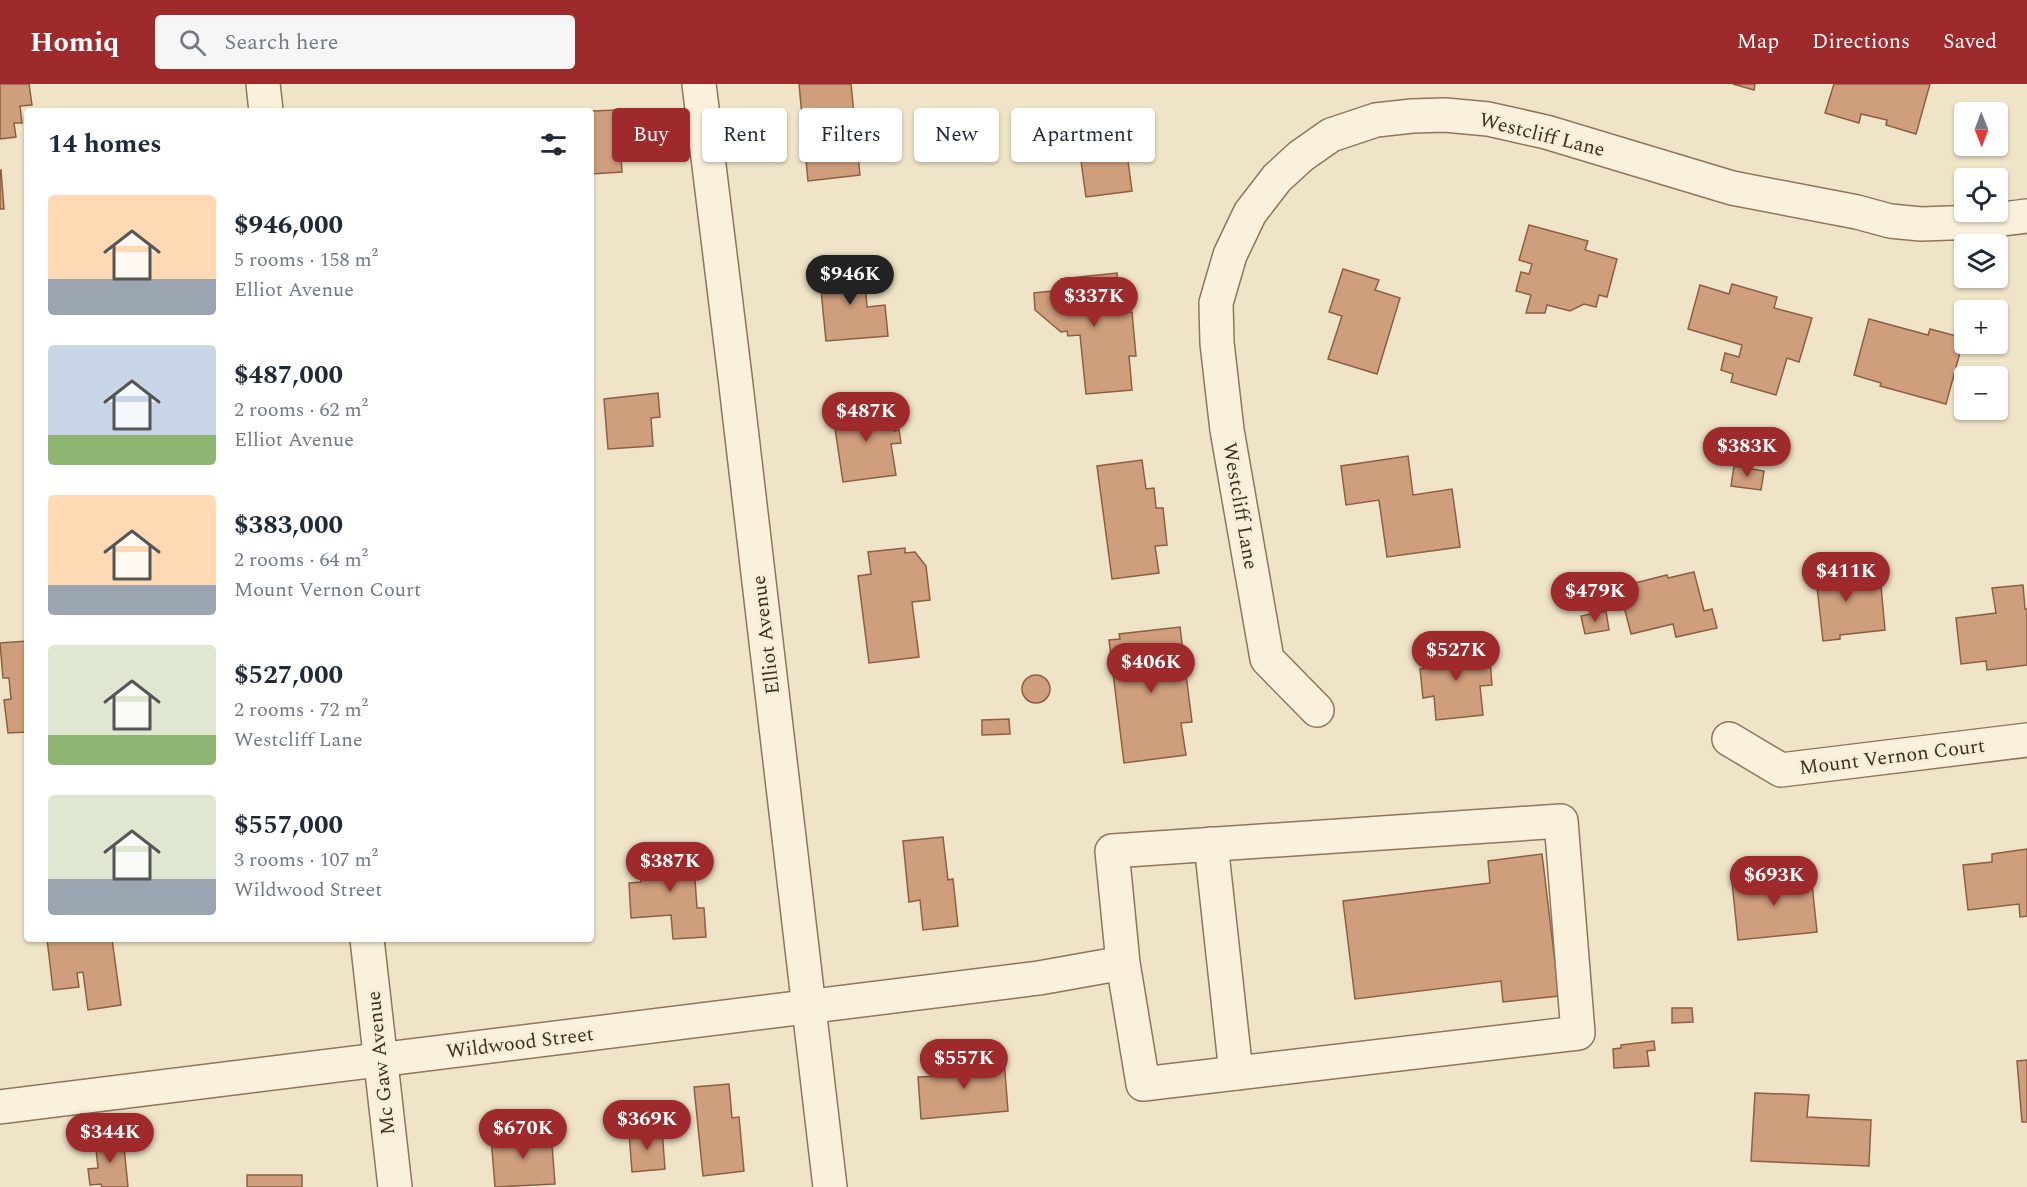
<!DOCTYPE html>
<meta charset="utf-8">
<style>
:root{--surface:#fff;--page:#f6f6f7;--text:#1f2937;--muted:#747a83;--accent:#9e2a2b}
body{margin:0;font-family:Spectral,serif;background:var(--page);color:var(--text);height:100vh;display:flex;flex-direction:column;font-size:22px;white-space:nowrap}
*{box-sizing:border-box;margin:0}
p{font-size:20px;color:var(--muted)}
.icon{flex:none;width:33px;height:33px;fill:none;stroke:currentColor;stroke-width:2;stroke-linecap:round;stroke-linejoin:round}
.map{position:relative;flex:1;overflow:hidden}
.drawer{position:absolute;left:24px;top:24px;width:570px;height:834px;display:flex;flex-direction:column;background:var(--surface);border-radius:6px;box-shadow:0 2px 4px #0004}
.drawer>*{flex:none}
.guide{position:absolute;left:612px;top:24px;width:570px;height:54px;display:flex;gap:12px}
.needle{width:39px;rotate:179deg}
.controls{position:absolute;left:1954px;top:18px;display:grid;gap:12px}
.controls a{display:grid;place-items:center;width:54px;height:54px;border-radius:6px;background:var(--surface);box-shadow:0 2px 4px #0004;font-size:30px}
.price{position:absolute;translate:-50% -51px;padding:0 14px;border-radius:21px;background:var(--accent);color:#fff;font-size:20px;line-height:39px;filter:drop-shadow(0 2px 3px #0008)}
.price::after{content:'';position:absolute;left:50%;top:36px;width:18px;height:14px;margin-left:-9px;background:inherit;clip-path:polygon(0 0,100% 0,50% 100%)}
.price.on{background:#222;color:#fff}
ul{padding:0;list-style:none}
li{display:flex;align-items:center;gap:18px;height:150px;padding:0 24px}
li span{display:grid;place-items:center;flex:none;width:168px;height:120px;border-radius:6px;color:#555}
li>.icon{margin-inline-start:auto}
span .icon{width:72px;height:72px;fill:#fffc;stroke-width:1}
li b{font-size:26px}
h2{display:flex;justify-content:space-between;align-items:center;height:72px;padding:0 24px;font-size:26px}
.tag{padding:0 21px;border-radius:6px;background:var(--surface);box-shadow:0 2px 4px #0004;font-size:21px;line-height:54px}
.tag.on{background:var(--accent);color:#fff}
header{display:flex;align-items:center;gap:36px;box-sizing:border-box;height:84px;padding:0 30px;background:var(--accent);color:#fff}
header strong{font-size:28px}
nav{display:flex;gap:33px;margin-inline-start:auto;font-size:21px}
.search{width:420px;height:54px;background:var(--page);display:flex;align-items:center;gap:15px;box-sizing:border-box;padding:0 21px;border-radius:6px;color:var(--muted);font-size:22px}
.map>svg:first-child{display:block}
</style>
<header>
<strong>Homiq</strong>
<div class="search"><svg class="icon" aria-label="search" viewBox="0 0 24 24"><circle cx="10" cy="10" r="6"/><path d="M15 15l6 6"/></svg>Search here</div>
<nav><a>Map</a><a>Directions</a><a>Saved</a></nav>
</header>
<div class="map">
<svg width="2027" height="1103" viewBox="0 0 2027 1103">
<rect width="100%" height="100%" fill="#f0e4c8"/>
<!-- building -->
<g fill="#cf9f7d" stroke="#8d5f41" stroke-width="1.5">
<polygon points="0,0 29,0 32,21 20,22 22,39 14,39 16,53 0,55"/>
<polygon points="799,0 851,0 860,91 808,97"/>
<polygon points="1733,0 1755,0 1754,6"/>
<polygon points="1834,0 1930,0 1916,50 1886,41 1887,36 1861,30 1859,39 1825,29"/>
<polygon points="618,26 622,88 591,90 591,27"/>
<polygon points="1087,27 1088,36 1136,29 1143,75 1128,77 1132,107 1086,113 1081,77 1089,75 1086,57 1064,60 1060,31"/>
<polygon points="0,86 1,86 4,125 0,125"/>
<polygon points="1529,141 1588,157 1585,166 1617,175 1607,213 1599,211 1596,223 1584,220 1570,227 1547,221 1545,229 1526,229 1531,211 1516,207 1521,188 1529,190 1532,180 1519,176"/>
<polygon points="864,182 867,223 885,221 888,252 826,257 819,186"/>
<polygon points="1343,185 1379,196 1375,206 1400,214 1377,290 1328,275 1342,232 1329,228"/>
<polygon points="1117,189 1121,229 1132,228 1136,272 1129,272 1132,306 1086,310 1080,251 1068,252 1067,247 1061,248 1035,226 1034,209 1062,206 1061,195"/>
<polygon points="1732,200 1777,213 1774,224 1812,234 1799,278 1787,274 1776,311 1731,298 1733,290 1721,286 1725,269 1739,273 1742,261 1688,245 1700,201 1729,210"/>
<polygon points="1869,235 1928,251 1930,245 1964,254 1946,320 1880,302 1881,299 1854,291"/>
<polygon points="658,309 660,333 651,334 653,362 608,365 604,315"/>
<polygon points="890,321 894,347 899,346 901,359 891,360 896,391 843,398 833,331"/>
<polygon points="1408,372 1413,411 1452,405 1460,463 1387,473 1379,416 1346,421 1341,382"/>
<polygon points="1142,376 1146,405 1154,404 1156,424 1163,424 1167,461 1155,462 1159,489 1112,495 1097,382"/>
<polygon points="1734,382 1764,387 1761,406 1731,402"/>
<polygon points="905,464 905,469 915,468 926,482 930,516 912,518 919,573 869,579 858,492 871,490 868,468"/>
<polygon points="1843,473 1846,506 1881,502 1885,546 1840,551 1840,555 1823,557 1814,476"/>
<polygon points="1694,488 1704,527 1712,525 1717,544 1676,553 1673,540 1631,550 1619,503 1667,491 1668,494"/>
<polygon points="2023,501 2025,525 2027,525 2027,581 1987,586 1986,577 1961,580 1956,534 1996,529 1992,504"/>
<polygon points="1606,527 1609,546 1585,550 1581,532"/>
<polygon points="1180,543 1192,638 1181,639 1186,671 1124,679 1109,556 1120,555 1119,550"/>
<polygon points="27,557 27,648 8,649 4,616 11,615 9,594 3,594 0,559"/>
<polygon points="1476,561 1478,579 1490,578 1492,601 1480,602 1483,631 1436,636 1434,612 1423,614 1420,585 1429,584 1428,566"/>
<circle cx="1036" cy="605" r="14"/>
<polygon points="1009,635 1010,650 982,651 982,636"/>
<polygon points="943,753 948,796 953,795 958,842 923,846 920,816 909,818 903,757"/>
<polygon points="2027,765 2027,832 2020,833 2019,820 1968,826 1963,781 1992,778 1992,770"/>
<polygon points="693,767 697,824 704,824 706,853 673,855 671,831 631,834 629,799 641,798 640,786 646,786 645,770"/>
<polygon points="1542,770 1559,912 1503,918 1501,897 1355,915 1343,817 1490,799 1488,777"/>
<polygon points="1811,790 1817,848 1738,856 1732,798"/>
<polygon points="47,855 112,855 121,921 88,926 83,888 77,889 79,903 53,906"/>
<polygon points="1672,924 1692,924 1693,938 1672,939"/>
<polygon points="1654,957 1655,966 1647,967 1649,982 1614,984 1613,965 1621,964 1621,961"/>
<polygon points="1004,975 1008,1027 921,1035 918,993 941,992 940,980"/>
<polygon points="2027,976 2027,1038 2022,1038 2017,977"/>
<polygon points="729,1000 732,1034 739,1033 744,1087 703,1092 694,1003"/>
<polygon points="1755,1009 1809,1011 1807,1033 1871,1036 1869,1082 1751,1077"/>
<polygon points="662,1045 665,1085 632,1088 629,1049"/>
<polygon points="551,1048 555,1100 495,1103 491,1053"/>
<polygon points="123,1053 128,1103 102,1103 101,1100 90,1101 88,1085 98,1084 95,1055"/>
<rect x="247" y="1091" width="55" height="12"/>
</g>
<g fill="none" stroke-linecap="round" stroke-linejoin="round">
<!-- minor casing -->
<g stroke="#8d765c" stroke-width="36">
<g id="minor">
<polyline points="263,0 266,27"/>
<polyline points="699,0 735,293 830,1103"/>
<polyline points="1317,626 1267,575 1227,346 1217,259 1216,219 1230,171 1250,129 1277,94 1301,72 1331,51 1376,36 1412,32 1445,31 1488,35 1546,48 1732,104 1857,128 1890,137 1921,140 1978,138 2027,132"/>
<polyline points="1729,655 1781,686 2027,656"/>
<polyline points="1211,760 1236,989"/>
<polyline points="367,855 395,1103"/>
<polyline points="0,1023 1039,894 1123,879 1143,1000 1578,949 1561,737 1112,767 1123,879"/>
</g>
</g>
<!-- minor -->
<use href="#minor" stroke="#faf1dc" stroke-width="33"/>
</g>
<g text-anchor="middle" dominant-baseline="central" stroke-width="6" stroke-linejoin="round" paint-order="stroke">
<!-- street labels -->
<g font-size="20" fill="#3d2e20" stroke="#f7eed8">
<text transform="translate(1542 51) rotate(14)">Westcliff Lane</text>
<text transform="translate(1240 422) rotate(80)">Westcliff Lane</text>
<text transform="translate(766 551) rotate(-97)">Elliot Avenue</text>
<text transform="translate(1892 673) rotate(-7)">Mount Vernon Court</text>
<text transform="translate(520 959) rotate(-7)">Wildwood Street</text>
<text transform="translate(381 979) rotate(-96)">Mc Gaw Avenue</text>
</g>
</g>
</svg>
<div class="controls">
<a><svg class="needle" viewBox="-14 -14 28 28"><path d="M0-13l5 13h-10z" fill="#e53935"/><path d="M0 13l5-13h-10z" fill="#747a83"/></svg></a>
<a><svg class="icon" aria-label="locate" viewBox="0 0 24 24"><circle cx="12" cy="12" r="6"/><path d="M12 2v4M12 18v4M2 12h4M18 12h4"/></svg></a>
<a><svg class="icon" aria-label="layers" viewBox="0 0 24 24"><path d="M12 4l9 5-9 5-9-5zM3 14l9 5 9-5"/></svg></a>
<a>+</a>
<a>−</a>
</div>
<b class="price on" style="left:850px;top:222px">$946K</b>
<b class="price" style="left:1094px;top:244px">$337K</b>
<b class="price" style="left:866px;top:359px">$487K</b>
<b class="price" style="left:1747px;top:394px">$383K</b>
<b class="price" style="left:1846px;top:519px">$411K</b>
<b class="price" style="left:1595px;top:539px">$479K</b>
<b class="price" style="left:1456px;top:598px">$527K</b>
<b class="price" style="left:1151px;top:610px">$406K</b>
<b class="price" style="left:670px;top:809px">$387K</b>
<b class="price" style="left:1774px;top:823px">$693K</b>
<b class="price" style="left:964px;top:1006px">$557K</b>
<b class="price" style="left:647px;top:1067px">$369K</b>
<b class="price" style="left:523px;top:1076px">$670K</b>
<b class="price" style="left:110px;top:1080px">$344K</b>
<div class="guide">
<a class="tag on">Buy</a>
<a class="tag">Rent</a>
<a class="tag">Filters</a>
<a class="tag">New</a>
<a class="tag">Apartment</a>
</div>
<section class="drawer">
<h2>14 homes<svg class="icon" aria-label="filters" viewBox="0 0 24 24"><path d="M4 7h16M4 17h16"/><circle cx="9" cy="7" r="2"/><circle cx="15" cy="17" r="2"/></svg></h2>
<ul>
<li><span style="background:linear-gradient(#ffd9b3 70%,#9aa5b1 0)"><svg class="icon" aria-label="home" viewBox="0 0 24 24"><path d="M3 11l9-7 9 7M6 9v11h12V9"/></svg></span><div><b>$946,000</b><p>5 rooms · 158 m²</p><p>Elliot Avenue</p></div></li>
<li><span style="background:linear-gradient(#c9d6e8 75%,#8fb573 0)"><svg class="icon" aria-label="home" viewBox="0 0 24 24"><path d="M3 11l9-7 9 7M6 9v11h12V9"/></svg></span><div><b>$487,000</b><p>2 rooms · 62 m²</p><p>Elliot Avenue</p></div></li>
<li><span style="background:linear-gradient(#ffd9b3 75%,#9aa5b1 0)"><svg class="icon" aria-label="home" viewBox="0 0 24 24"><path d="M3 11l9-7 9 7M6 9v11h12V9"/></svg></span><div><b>$383,000</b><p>2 rooms · 64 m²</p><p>Mount Vernon Court</p></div></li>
<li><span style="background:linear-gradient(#dfe7d0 75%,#8fb573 0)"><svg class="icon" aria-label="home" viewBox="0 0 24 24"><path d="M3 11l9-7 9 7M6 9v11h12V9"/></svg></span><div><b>$527,000</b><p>2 rooms · 72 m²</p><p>Westcliff Lane</p></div></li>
<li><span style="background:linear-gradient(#dfe7d0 70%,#9aa5b1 0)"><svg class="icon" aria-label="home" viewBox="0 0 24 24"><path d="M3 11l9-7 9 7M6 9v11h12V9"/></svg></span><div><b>$557,000</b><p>3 rooms · 107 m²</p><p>Wildwood Street</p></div></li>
</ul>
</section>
</div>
